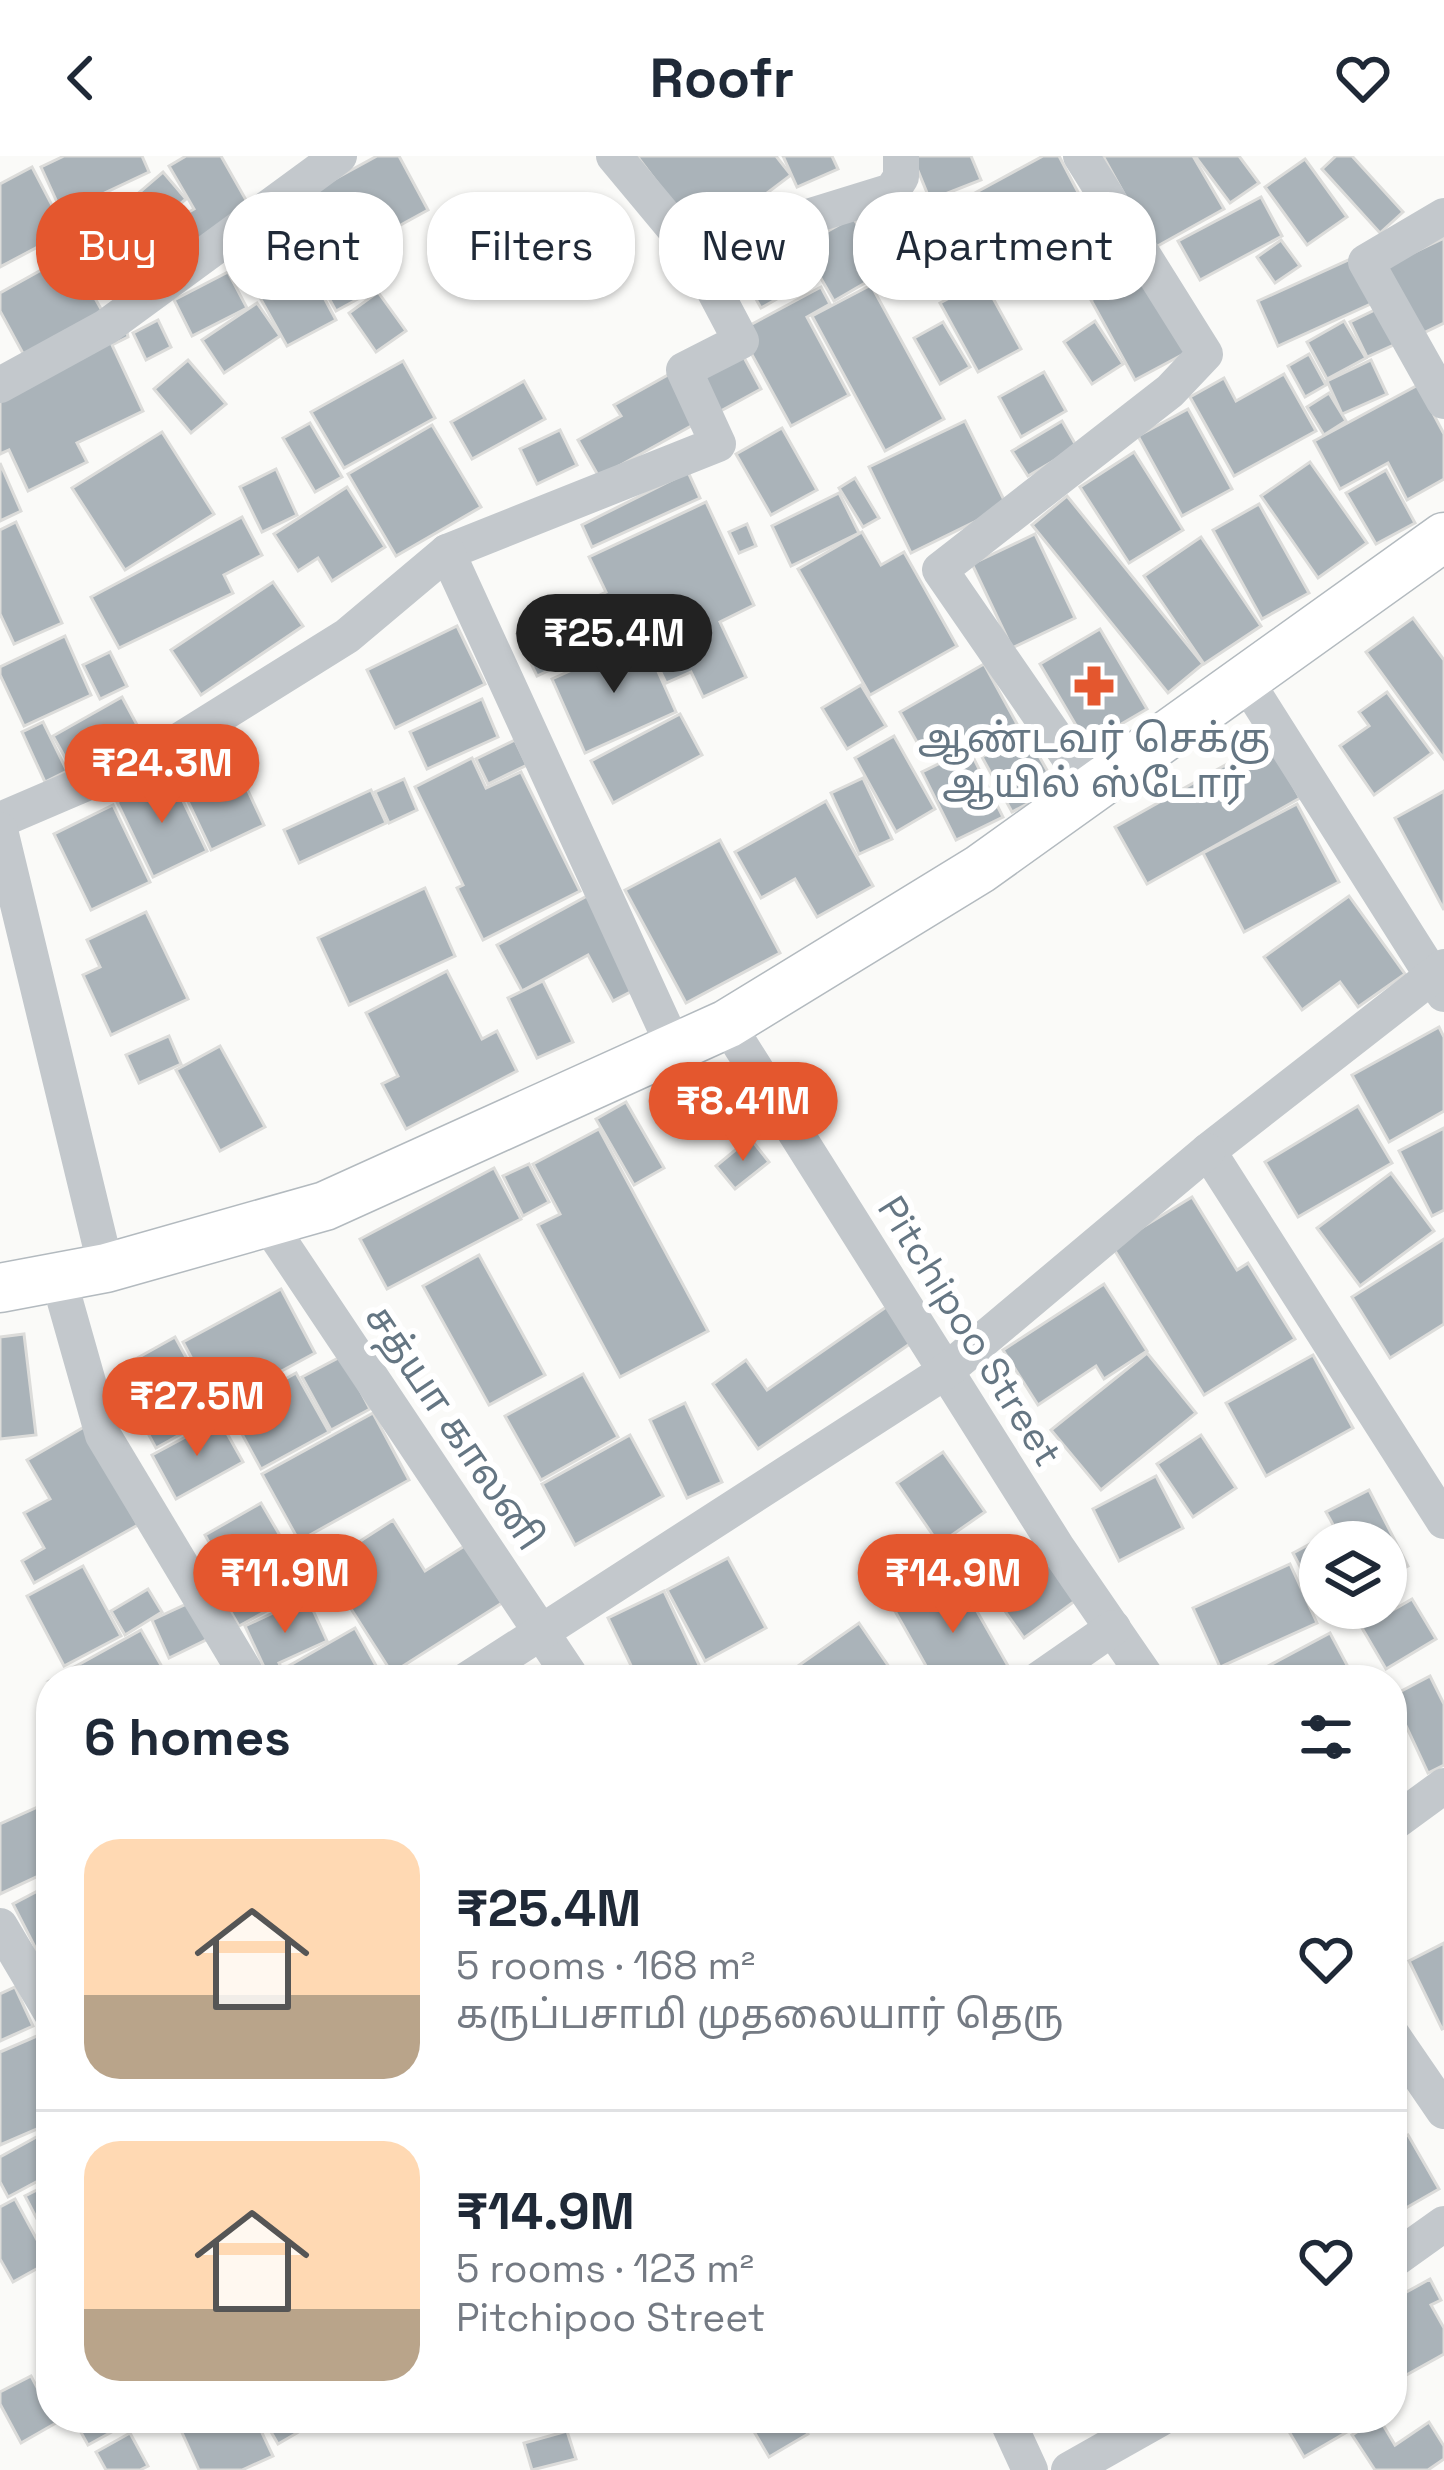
<!DOCTYPE html>
<meta charset="utf-8">
<style>
:root{--surface:#fff;--page:#f6f6f7;--text:#1f2937;--muted:#747a83;--line:#e0e1e3;--accent:#e4572e}
body{margin:0;font-family:"Space Grotesk","Noto Sans Tamil",sans-serif;background:var(--page);color:var(--text);height:100vh;display:flex;flex-direction:column;font-size:45px;white-space:nowrap}
*{box-sizing:border-box;margin:0}
p{font-size:39px;color:var(--muted)}
.icon{flex:none;width:66px;height:66px;fill:none;stroke:currentColor;stroke-width:2;stroke-linecap:round;stroke-linejoin:round}
.map{position:relative;flex:1;overflow:hidden}
.side{position:absolute;left:36px;top:1509px;width:1371px;height:768px;display:flex;flex-direction:column;background:var(--surface);border-radius:48px;box-shadow:0 3px 9px #0004}
.side>*{flex:none}
.guide{position:absolute;left:36px;top:36px;width:1374px;height:108px;display:flex;gap:24px}
.fabs{position:absolute;left:1299px;top:1365px;display:grid;gap:24px}
.fabs a{display:grid;place-items:center;width:108px;height:108px;border-radius:50%;background:var(--surface);box-shadow:0 3px 9px #0004;font-size:60px}
.price{position:absolute;translate:-50% -102px;padding:0 27px;border-radius:42px;background:var(--accent);color:#fff;font-size:39px;line-height:78px;filter:drop-shadow(0 3px 6px #0008)}
.price::after{content:'';position:absolute;left:50%;top:72px;width:36px;height:27px;margin-left:-18px;background:inherit;clip-path:polygon(0 0,100% 0,50% 100%)}
.price.selected{background:#222;color:#fff}
ul{padding:0;list-style:none}
li{display:flex;align-items:center;gap:36px;height:300px;padding:0 48px}
li+li{border-top:3px solid var(--line)}
li span{display:grid;place-items:center;flex:none;width:336px;height:240px;border-radius:36px;color:#555}
li>.icon{margin-inline-start:auto}
span .icon{width:144px;height:144px;fill:#fffc;stroke-width:1}
li b{font-size:51px}
h2{display:flex;justify-content:space-between;align-items:center;height:144px;padding:0 48px;font-size:51px}
.tag{padding:0 42px;border-radius:48px;background:var(--surface);box-shadow:0 3px 9px #0004;font-size:42px;line-height:108px}
.tag.selected{background:var(--accent);color:#fff}
header{display:flex;justify-content:space-between;align-items:center;height:156px;padding:0 48px;background:var(--surface);font-size:54px;font-weight:700}
.map>svg:first-child{display:block}
</style>
<header><svg class="icon" aria-label="back" viewBox="0 0 24 24"><path d="M15 5l-7 7 7 7"/></svg>Roofr<svg class="icon" aria-label="heart" viewBox="0 0 24 24"><path d="M12 20l-8-8c-3-5 5-10 8-4 3-6 11-1 8 4z"/></svg></header>
<div class="map">
<svg width="1444" height="2314" viewBox="0 0 1444 2314">
<rect width="100%" height="100%" fill="#fafaf8"/>
<!-- building -->
<g fill="#aab3b9" stroke="#dcdcda" stroke-width="3">
<polygon points="64,0 142,0 149,16 62,57 41,11"/>
<polygon points="186,0 221,0 254,58 173,104 156,76 194,53 169,10"/>
<polygon points="377,0 399,0 428,54 355,94 376,133 336,155 280,53"/>
<polygon points="637,0 776,0 791,19 702,86"/>
<polygon points="783,0 832,0 838,13 797,31"/>
<polygon points="912,0 971,0 981,24 930,44"/>
<polygon points="1043,0 1059,0 1080,40 973,97 949,51"/>
<polygon points="1103,0 1193,0 1224,53 1154,92"/>
<polygon points="1195,0 1239,0 1259,27 1230,47"/>
<polygon points="1336,0 1352,0 1403,56 1380,77 1322,13"/>
<polygon points="1305,3 1347,61 1307,89 1265,31"/>
<polygon points="32,11 66,76 0,111 0,28"/>
<polygon points="163,16 186,43 115,103 92,77"/>
<polygon points="1261,41 1282,80 1200,124 1178,85"/>
<polygon points="1088,48 1113,92 1035,137 1010,94"/>
<polygon points="930,54 973,119 942,139 899,75"/>
<polygon points="853,61 884,116 834,145 819,119 761,152 731,99 783,69 796,93"/>
<polygon points="290,78 336,164 287,190 240,106"/>
<polygon points="1444,82 1444,167 1415,181 1381,112"/>
<polygon points="1281,84 1300,110 1275,127 1257,101"/>
<polygon points="70,98 105,160 26,203 0,155 0,137"/>
<polygon points="1355,101 1375,146 1278,190 1258,145"/>
<polygon points="1149,113 1193,193 1135,224 1091,144"/>
<polygon points="228,116 247,152 192,180 174,144"/>
<polygon points="983,124 1021,193 978,216 940,147"/>
<polygon points="871,129 944,263 885,295 812,160"/>
<polygon points="821,131 830,148 807,161 849,239 791,270 739,175"/>
<polygon points="378,136 406,175 376,196 349,157"/>
<polygon points="257,147 280,180 224,217 202,184"/>
<polygon points="1381,151 1398,187 1367,201 1350,166"/>
<polygon points="158,164 171,191 146,204 133,177"/>
<polygon points="1095,165 1123,208 1092,228 1064,186"/>
<polygon points="1344,165 1366,202 1327,223 1307,186"/>
<polygon points="943,166 970,211 940,228 914,182"/>
<polygon points="127,176 128,181 112,189 143,255 77,287 87,306 28,335 9,294 0,298 0,236"/>
<polygon points="740,194 761,233 717,257 695,218"/>
<polygon points="1309,198 1326,229 1305,241 1288,210"/>
<polygon points="188,204 226,248 191,277 154,233"/>
<polygon points="1371,204 1387,238 1342,258 1327,225"/>
<polygon points="403,205 435,262 344,312 311,256"/>
<polygon points="675,215 702,264 599,321 578,284 621,260 614,249"/>
<polygon points="1044,216 1066,255 1021,281 999,241"/>
<polygon points="1284,218 1316,275 1234,320 1190,241 1224,222 1236,245"/>
<polygon points="524,225 545,263 472,303 451,266"/>
<polygon points="1418,229 1444,278 1444,323 1407,344 1388,307 1340,333 1314,285"/>
<polygon points="1329,237 1346,265 1324,279 1307,251"/>
<polygon points="1188,253 1232,333 1182,360 1138,280"/>
<polygon points="965,265 1007,350 911,397 869,311"/>
<polygon points="1062,265 1077,291 1028,320 1012,295"/>
<polygon points="310,267 342,321 315,336 283,282"/>
<polygon points="432,269 481,351 396,400 348,318"/>
<polygon points="782,272 817,334 771,359 736,298"/>
<polygon points="560,274 577,309 537,328 520,293"/>
<polygon points="162,276 214,358 125,414 72,332"/>
<polygon points="1134,296 1183,374 1129,407 1080,331"/>
<polygon points="1310,306 1367,387 1318,422 1261,340"/>
<polygon points="0,307 21,355 0,365"/>
<polygon points="276,313 297,359 262,376 240,331"/>
<polygon points="1386,314 1415,367 1376,388 1346,337"/>
<polygon points="688,316 700,342 592,391 582,369"/>
<polygon points="855,322 879,362 863,371 839,332"/>
<polygon points="347,331 385,391 332,425 318,402 298,415 274,378"/>
<polygon points="839,337 859,377 791,410 772,370"/>
<polygon points="1067,340 1203,508 1168,537 1032,369"/>
<polygon points="706,346 754,449 720,466 746,521 703,541 691,516 666,527 649,492 659,487 650,467 537,520 517,478 606,436 589,401"/>
<polygon points="1259,348 1309,437 1262,463 1213,374"/>
<polygon points="242,361 262,399 224,419 233,437 119,492 91,441"/>
<polygon points="16,366 62,467 14,488 0,458 0,374"/>
<polygon points="747,368 756,390 739,397 729,376"/>
<polygon points="862,376 881,409 904,396 957,490 870,539 798,413"/>
<polygon points="1035,378 1075,462 1012,492 972,408"/>
<polygon points="1201,381 1261,470 1204,508 1144,420"/>
<polygon points="273,426 303,470 201,539 171,494"/>
<polygon points="1413,462 1444,504 1444,603 1366,496"/>
<polygon points="457,470 485,528 395,572 367,514"/>
<polygon points="1100,473 1147,553 1087,588 1040,508"/>
<polygon points="65,480 91,539 24,570 0,519 0,511"/>
<polygon points="643,482 676,556 585,597 552,523"/>
<polygon points="110,496 127,530 100,543 83,509"/>
<polygon points="984,508 1017,568 973,593 966,580 926,602 900,556"/>
<polygon points="861,529 886,570 847,593 822,552"/>
<polygon points="1387,536 1432,597 1374,639 1340,590 1369,570 1359,556"/>
<polygon points="122,541 144,582 75,619 53,580"/>
<polygon points="482,543 498,581 427,613 410,576"/>
<polygon points="680,558 702,599 613,647 591,605"/>
<polygon points="43,566 67,615 45,626 22,576"/>
<polygon points="1026,577 1057,632 1012,656 982,601"/>
<polygon points="894,580 935,653 896,676 855,602"/>
<polygon points="515,584 527,609 488,628 476,603"/>
<polygon points="1268,585 1300,642 1147,728 1115,671"/>
<polygon points="228,592 264,669 211,694 175,618"/>
<polygon points="969,593 1003,661 956,684 922,616"/>
<polygon points="472,602 486,632 521,616 580,735 483,784 457,732 463,729 415,631"/>
<polygon points="171,620 207,695 153,721 117,646"/>
<polygon points="863,622 892,683 859,698 831,637"/>
<polygon points="404,623 417,654 389,667 375,636"/>
<polygon points="371,634 386,667 299,707 284,674"/>
<polygon points="1444,635 1444,754 1395,662"/>
<polygon points="826,645 873,730 817,761 795,723 761,742 735,696"/>
<polygon points="1297,648 1339,726 1244,776 1203,697"/>
<polygon points="113,649 150,726 91,754 54,678"/>
<polygon points="720,684 780,797 686,847 625,734"/>
<polygon points="425,732 455,800 349,849 318,782"/>
<polygon points="587,740 636,833 613,845 588,799 522,835 497,789"/>
<polygon points="1349,740 1405,818 1358,851 1340,826 1302,854 1264,801"/>
<polygon points="146,756 188,843 111,879 83,819 100,811 87,784"/>
<polygon points="447,815 482,883 497,875 517,915 406,973 382,928 398,920 366,857"/>
<polygon points="543,825 573,886 537,902 508,842"/>
<polygon points="1439,871 1444,881 1444,955 1389,986 1352,919"/>
<polygon points="169,880 181,908 139,927 126,899"/>
<polygon points="220,890 265,971 220,995 176,914"/>
<polygon points="626,946 664,1012 634,1029 596,963"/>
<polygon points="1358,950 1392,1007 1298,1061 1265,1006"/>
<polygon points="1444,972 1444,1054 1432,1060 1399,995"/>
<polygon points="599,973 708,1175 620,1221 538,1069 560,1058 533,1008"/>
<polygon points="750,982 769,1006 735,1033 716,1010"/>
<polygon points="529,1008 549,1046 523,1060 503,1020"/>
<polygon points="494,1012 521,1063 387,1133 360,1083"/>
<polygon points="1391,1017 1434,1075 1360,1130 1317,1072"/>
<polygon points="1192,1041 1237,1114 1248,1107 1295,1183 1204,1239 1112,1090"/>
<polygon points="1444,1083 1444,1168 1390,1202 1352,1141"/>
<polygon points="479,1099 545,1219 489,1249 423,1130"/>
<polygon points="1104,1128 1147,1195 1104,1223 1096,1210 1038,1249 1003,1194"/>
<polygon points="281,1133 315,1197 217,1250 183,1186"/>
<polygon points="889,1149 914,1185 758,1293 713,1228 746,1204 767,1234"/>
<polygon points="24,1178 36,1279 0,1283 0,1181"/>
<polygon points="175,1181 217,1258 156,1292 114,1215"/>
<polygon points="1147,1197 1196,1257 1101,1334 1051,1274"/>
<polygon points="1313,1199 1353,1272 1266,1320 1226,1247"/>
<polygon points="342,1200 370,1253 331,1274 302,1221"/>
<polygon points="296,1217 329,1276 261,1313 229,1254"/>
<polygon points="583,1218 618,1281 541,1324 505,1260"/>
<polygon points="685,1247 722,1326 687,1342 650,1264"/>
<polygon points="373,1257 409,1324 299,1385 262,1318"/>
<polygon points="219,1263 243,1306 176,1343 152,1299"/>
<polygon points="84,1271 138,1369 34,1427 22,1405 44,1392 24,1357 50,1343 27,1304"/>
<polygon points="630,1279 663,1340 575,1389 542,1328"/>
<polygon points="1201,1279 1236,1332 1193,1361 1157,1308"/>
<polygon points="943,1296 985,1356 939,1388 897,1327"/>
<polygon points="1156,1320 1183,1372 1119,1405 1093,1353"/>
<polygon points="1369,1334 1408,1410 1386,1421 1386,1386 1320,1386 1320,1449 1293,1397 1336,1374 1326,1356"/>
<polygon points="261,1347 282,1383 225,1415 205,1379"/>
<polygon points="393,1364 425,1415 466,1389 502,1447 392,1517 323,1409"/>
<polygon points="289,1389 312,1430 239,1470 216,1430"/>
<polygon points="1041,1397 1075,1445 1024,1482 990,1434"/>
<polygon points="728,1402 766,1472 705,1505 667,1434"/>
<polygon points="1290,1408 1317,1467 1220,1511 1193,1452"/>
<polygon points="83,1410 121,1480 64,1510 27,1440"/>
<polygon points="957,1420 1016,1524 934,1524 895,1455"/>
<polygon points="148,1433 162,1456 125,1479 111,1455"/>
<polygon points="664,1435 700,1511 673,1524 638,1524 608,1462"/>
<polygon points="307,1441 327,1485 279,1507 287,1524 270,1524 245,1470"/>
<polygon points="1412,1443 1436,1483 1386,1513 1362,1472"/>
<polygon points="193,1445 210,1482 169,1502 152,1464"/>
<polygon points="859,1467 898,1524 804,1524 795,1512"/>
<polygon points="355,1472 384,1524 292,1524 285,1512"/>
<polygon points="141,1474 166,1518 155,1524 51,1524"/>
<polygon points="1330,1477 1355,1524 1261,1524 1257,1516"/>
<polygon points="1430,1520 1444,1548 1444,1609 1428,1617 1392,1540"/>
<polygon points="51,1645 51,1714 0,1738 0,1668"/>
<polygon points="51,1728 51,1795 40,1801 13,1748"/>
<polygon points="1444,1787 1444,1872 1442,1873 1409,1805"/>
<polygon points="15,1831 33,1870 0,1885 0,1838"/>
<polygon points="46,1876 51,1889 51,1967 0,1989 0,1896"/>
<polygon points="51,1973 51,2018 8,2041 0,2026 0,2001"/>
<polygon points="1408,1979 1439,2033 1392,2060 1392,1987"/>
<polygon points="51,2027 51,2056 37,2063 25,2040"/>
<polygon points="15,2043 49,2106 13,2126 0,2103 0,2051"/>
<polygon points="1430,2123 1441,2144 1431,2149 1444,2172 1444,2198 1392,2227 1392,2144"/>
<polygon points="31,2220 56,2267 21,2287 0,2248 0,2236"/>
<polygon points="73,2262 135,2262 135,2263 88,2289"/>
<polygon points="196,2262 255,2262 273,2300 242,2314 199,2314 179,2270"/>
<polygon points="263,2262 311,2262 314,2267 278,2288"/>
<polygon points="746,2262 799,2262 808,2278 769,2301"/>
<polygon points="1281,2262 1371,2262 1304,2301"/>
<polygon points="1379,2262 1395,2289 1429,2266 1444,2290 1444,2303 1428,2314 1375,2314 1352,2279"/>
<polygon points="567,2275 576,2303 532,2314 524,2287"/>
<polygon points="130,2277 148,2310 140,2314 106,2314 96,2296"/>
</g>
<g fill="none" stroke-linecap="round" stroke-linejoin="round">
<!-- secondary casing -->
<g stroke="#b3babf" stroke-width="51">
<polyline id="secondary" points="0,1132 106,1112 325,1050 727,868 980,713 1444,381"/>
</g>
<!-- minor -->
<g stroke="#c3c8cc" stroke-width="36">
<polyline points="614,0 694,96 892,35 901,21 901,0"/>
<polyline points="1081,0 1205,198 1170,235 940,414 1091,633"/>
<polyline points="1444,60 1366,106 1444,245"/>
<polyline points="0,229 106,171 339,0"/>
<polyline points="447,396 718,288 684,214 741,185 694,96"/>
<polyline points="1244,522 1444,838"/>
<polyline points="0,664 166,593 347,480 447,396 673,889"/>
<polyline points="0,674 106,1112"/>
<polyline points="1444,811 1208,995 1444,1365"/>
<polyline points="727,868 1058,1393 1148,1524"/>
<polyline points="267,1066 573,1524"/>
<polyline points="59,1124 103,1279 244,1514"/>
<polyline points="467,1524 946,1215 1208,995"/>
<polyline points="1038,1524 1113,1472"/>
<polyline points="1392,1668 1444,1630"/>
<polyline points="0,1770 51,1856"/>
<polyline points="1392,1879 1444,1955"/>
<polyline points="1392,2105 1444,2068"/>
<polyline points="1006,2262 1030,2314"/>
<polyline points="1069,2314 1161,2262"/>
</g>
<!-- secondary -->
<use href="#secondary" stroke="#fff" stroke-width="48"/>
</g>
<!-- icons -->
<defs>
<g id="pharmacy-bare" transform="scale(3.24)"><path d="M-2-6h4v4h4v4h-4v4h-4v-4h-4v-4h4Z" fill="#e4572e" stroke="#fff" stroke-width="2.5" paint-order="stroke"/></g>
</defs>
<g fill-rule="evenodd">
<use href="#pharmacy-bare" x="1094" y="530"/>
</g>
<g text-anchor="middle" dominant-baseline="central" stroke-width="12" stroke-linejoin="round" paint-order="stroke">
<!-- poi labels -->
<g font-size="39" fill="#657683" stroke="#fff">
<text x="1094" y="582">ஆண்டவர் செக்கு<tspan x="1094" dy="45">ஆயில் ஸ்டோர்</tspan></text>
</g>
<!-- street labels -->
<g font-size="39" fill="#657683" stroke="#fff">
<text transform="translate(970 1175) rotate(58)">Pitchipoo Street</text>
<text transform="translate(455 1271) rotate(56)">சத்யா காலனி</text>
</g>
</g>
</svg>
<div class="fabs">
<a><svg class="icon" aria-label="layers" viewBox="0 0 24 24"><path d="M12 4l9 5-9 5-9-5zM3 14l9 5 9-5"/></svg></a>
</div>
<b class="price selected" style="left:614px;top:540px">₹25.4M</b>
<b class="price" style="left:162px;top:670px">₹24.3M</b>
<b class="price" style="left:743px;top:1008px">₹8.41M</b>
<b class="price" style="left:197px;top:1303px">₹27.5M</b>
<b class="price" style="left:285px;top:1480px">₹11.9M</b>
<b class="price" style="left:953px;top:1480px">₹14.9M</b>
<div class="guide">
<a class="tag selected">Buy</a>
<a class="tag">Rent</a>
<a class="tag">Filters</a>
<a class="tag">New</a>
<a class="tag">Apartment</a>
</div>
<section class="side">
<h2>6 homes<svg class="icon" aria-label="filters" viewBox="0 0 24 24"><path d="M4 7h16M4 17h16"/><circle cx="9" cy="7" r="2"/><circle cx="15" cy="17" r="2"/></svg></h2>
<ul>
<li><span style="background:linear-gradient(#ffd9b3 65%,#b9a48a 0)"><svg class="icon" aria-label="home" viewBox="0 0 24 24"><path d="M3 11l9-7 9 7M6 9v11h12V9"/></svg></span><div><b>₹25.4M</b><p>5 rooms · 168 m²</p><p>கருப்பசாமி முதலையார் தெரு</p></div><svg class="icon" aria-label="heart" viewBox="0 0 24 24"><path d="M12 20l-8-8c-3-5 5-10 8-4 3-6 11-1 8 4z"/></svg></li>
<li><span style="background:linear-gradient(#ffd9b3 70%,#b9a48a 0)"><svg class="icon" aria-label="home" viewBox="0 0 24 24"><path d="M3 11l9-7 9 7M6 9v11h12V9"/></svg></span><div><b>₹14.9M</b><p>5 rooms · 123 m²</p><p>Pitchipoo Street</p></div><svg class="icon" aria-label="heart" viewBox="0 0 24 24"><path d="M12 20l-8-8c-3-5 5-10 8-4 3-6 11-1 8 4z"/></svg></li>
</ul>
</section>
</div>
